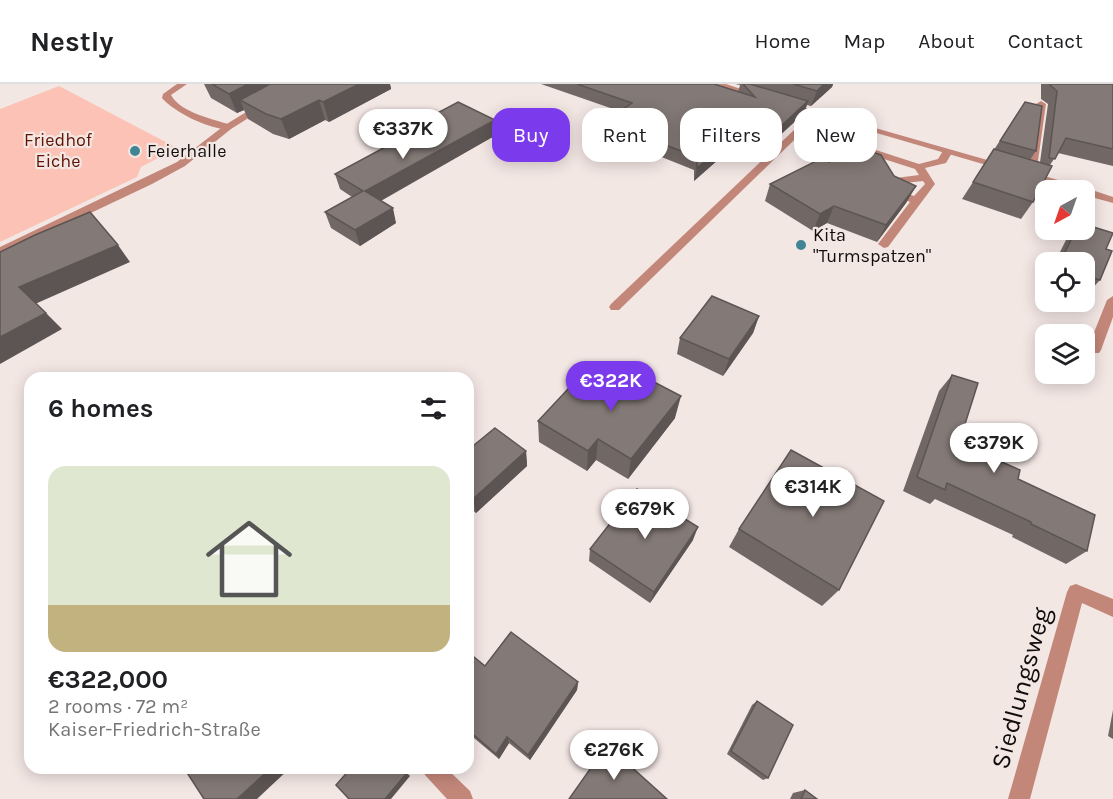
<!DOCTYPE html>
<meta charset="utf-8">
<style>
:root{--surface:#fff;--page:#f6f6f6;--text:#202124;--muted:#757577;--line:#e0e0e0;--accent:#7c3aed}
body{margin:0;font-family:Karla,sans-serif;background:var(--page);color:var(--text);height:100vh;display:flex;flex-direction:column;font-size:22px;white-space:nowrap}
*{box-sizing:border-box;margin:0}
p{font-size:20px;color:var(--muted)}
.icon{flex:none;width:33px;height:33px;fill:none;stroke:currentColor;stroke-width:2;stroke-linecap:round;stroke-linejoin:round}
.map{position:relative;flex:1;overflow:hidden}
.details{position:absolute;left:24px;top:288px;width:450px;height:402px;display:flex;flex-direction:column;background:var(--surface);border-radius:18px;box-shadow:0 3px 15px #0003}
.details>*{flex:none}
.guide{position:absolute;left:492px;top:24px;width:531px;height:54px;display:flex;gap:12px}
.needle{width:39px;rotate:220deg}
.tools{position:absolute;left:1035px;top:96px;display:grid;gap:12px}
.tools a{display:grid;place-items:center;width:60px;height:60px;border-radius:12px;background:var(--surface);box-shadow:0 3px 15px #0003;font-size:30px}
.price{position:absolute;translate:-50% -51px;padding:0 14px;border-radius:21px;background:#fff;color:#222;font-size:20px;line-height:39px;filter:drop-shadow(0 2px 3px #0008)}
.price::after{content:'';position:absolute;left:50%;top:36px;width:18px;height:14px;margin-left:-9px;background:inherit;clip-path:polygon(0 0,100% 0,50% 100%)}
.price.on{background:var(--accent);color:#fff}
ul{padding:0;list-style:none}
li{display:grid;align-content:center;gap:12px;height:318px;padding:0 24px}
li+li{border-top:2px solid var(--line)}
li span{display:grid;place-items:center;height:186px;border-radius:18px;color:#555}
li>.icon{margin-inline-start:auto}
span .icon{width:108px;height:108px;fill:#fffc;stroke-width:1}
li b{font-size:26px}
h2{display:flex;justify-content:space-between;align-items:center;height:72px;padding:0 24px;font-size:26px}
.tag{padding:0 21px;border-radius:18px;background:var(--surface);box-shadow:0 3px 15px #0003;font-size:21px;line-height:54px}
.tag.on{background:var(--accent);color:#fff}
header{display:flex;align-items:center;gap:36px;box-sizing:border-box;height:84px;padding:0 30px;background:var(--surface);border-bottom:2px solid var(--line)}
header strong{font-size:28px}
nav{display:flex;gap:33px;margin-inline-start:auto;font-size:21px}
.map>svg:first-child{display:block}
</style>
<header>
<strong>Nestly</strong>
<nav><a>Home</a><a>Map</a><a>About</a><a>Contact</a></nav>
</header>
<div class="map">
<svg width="1113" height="715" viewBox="0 0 1113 715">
<rect width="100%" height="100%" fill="#f3e7e4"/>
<!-- green -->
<polygon fill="#fbc2b5" points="59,2 177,64 141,83 137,93 0,158 0,25"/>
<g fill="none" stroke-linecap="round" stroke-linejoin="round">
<!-- service -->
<g fill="#c3877a" fill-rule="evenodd">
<path d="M177,0h10l-16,11c10,18 42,24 60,30v4c-19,2 -56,-16 -69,-31l1,-4z"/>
<polygon points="1041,17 1046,20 1036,91 1031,94 1026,91 1036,20"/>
<path d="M844,36l8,2 -6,9 -1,9 74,24 19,-5 6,-10 9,2 -7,12 -21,5 10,16 -47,63 -4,1 -6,-4 32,-42 -12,-5 -15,-15 5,-3 31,-4 -4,-6 -78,-25 -1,-13zM923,97l2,3 -11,12 -8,-3 -10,-9z"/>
<polygon points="422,684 446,684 470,707 473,715 447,715 425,691"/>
</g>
<!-- minor -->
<g fill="#c3877a" fill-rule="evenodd">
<polygon points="261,19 269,21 231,45 185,82 152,100 0,172 0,163 177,78 225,41"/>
<polygon points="814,27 822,29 619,226 611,226 609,223 611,220"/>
<polygon points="1113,212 1113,233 1101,266 1099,269 1089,269 1087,266 1107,216"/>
<polygon points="1076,500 1113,515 1113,533 1082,519 1030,715 1008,715 1067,508 1070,502"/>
</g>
<!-- tertiary -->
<g fill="#c3877a" fill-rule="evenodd">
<polygon points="713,0 726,0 762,12 758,15"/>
<polygon points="784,18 1086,104 1113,113 1113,119 1084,111 1084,106 1072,106 784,22"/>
</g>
</g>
<!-- wall -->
<g fill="#716865">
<polygon points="204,0 390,0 391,5 329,38 325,36 289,55 273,50 248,35 244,26 237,29 211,14"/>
<polygon points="541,0 714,0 738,8 740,1 735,0 833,0 832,3 811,22 807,21 804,29 777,54 762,37 694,97 694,86 604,50 605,38 619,27"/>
<polygon points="1041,0 1113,0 1113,82 1058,69 1050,81 1033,118 1021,135 962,115 1025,18 1036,67 1030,76 1040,78 1048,20 1041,15"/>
<polygon points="495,36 496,51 381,117 396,139 360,162 331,144 325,128 352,113 340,105 335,90 400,56 398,50"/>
<polygon points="829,78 894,92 916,102 906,119 877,158 827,139 813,147 765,117 770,100"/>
<polygon points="1074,146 1084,146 1106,165 1100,196 1087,210 1084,210 1084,178 1055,178 1068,152"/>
<polygon points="759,232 753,249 723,292 677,270 680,254"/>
<polygon points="952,291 959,359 1018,395 1087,467 1066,480 1012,453 1013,451 935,415 930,420 903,407 939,307"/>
<polygon points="613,303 675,334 628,395 596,376 587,387 539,358 538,337"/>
<polygon points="468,366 526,367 527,382 476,429 468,422"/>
<polygon points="739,445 839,506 822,522 729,463"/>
<polygon points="693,456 650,519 589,477 590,465"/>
<polygon points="468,568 485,582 578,598 577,606 530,676 509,659 499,675 468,649"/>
<polygon points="757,617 768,694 763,696 727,670 752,621"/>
<polygon points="1113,626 1113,655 1108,652"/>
<polygon points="805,706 817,715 790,715 793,709"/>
</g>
<!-- shaded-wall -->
<g fill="#5c5553">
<polygon points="248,0 292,0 240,16 244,26 237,29 229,10"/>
<polygon points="359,0 390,0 391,5 329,38 323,18"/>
<polygon points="824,0 833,0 832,3 811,22 817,7"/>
<polygon points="319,16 325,36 289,55 281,35"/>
<polygon points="808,17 804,29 777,54 781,42"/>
<polygon points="766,25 762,37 694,97 697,84"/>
<polygon points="495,36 496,51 369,123 365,107"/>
<polygon points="916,102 906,119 877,158 886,141"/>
<polygon points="834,122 827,139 813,147 820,130"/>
<polygon points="393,124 396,139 360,162 355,146"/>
<polygon points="118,161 130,178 35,220 19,203"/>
<polygon points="46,229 62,245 0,280 0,253"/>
<polygon points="759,232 753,249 723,292 729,275"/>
<polygon points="681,312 675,334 628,395 631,375"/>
<polygon points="598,355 596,376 587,387 588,367"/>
<polygon points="526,367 527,382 476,429 473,415"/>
<polygon points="698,443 693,456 650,519 654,508"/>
<polygon points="578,598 577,606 530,676 528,671"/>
<polygon points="507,653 509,659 499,675 496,670"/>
<polygon points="271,684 290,684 257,715 237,715"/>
<polygon points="400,684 402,684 410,692 391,715 385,715"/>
</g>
<!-- building -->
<g fill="#837976" stroke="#5c5553" stroke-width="1.5">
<polygon points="212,0 248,0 229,10"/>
<polygon points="270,0 359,0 323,18 319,16 281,35 266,30 240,16"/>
<polygon points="577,0 714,0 755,13 743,0 750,0 808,17 781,42 766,25 697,84 697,73 605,38 632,19"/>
<polygon points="793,0 824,0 817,7"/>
<polygon points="1050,0 1113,0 1113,65 1066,54 1055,75 1049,74 1057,7 1050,1"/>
<polygon points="458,18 495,36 365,107 393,124 355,146 325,128 363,107 335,90 404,53 398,50"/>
<polygon points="1025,18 1042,22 1036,67 1000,57"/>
<polygon points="859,64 881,71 894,92 916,102 886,141 834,122 820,130 770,100 822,74 829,78 846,66"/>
<polygon points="994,65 1052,82 1033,118 973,98"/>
<polygon points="90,128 118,161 19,203 46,229 0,253 0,168 35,151"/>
<polygon points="1084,140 1113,149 1106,165 1112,167 1100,196 1084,191 1084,178 1060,178 1076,146 1084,146"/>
<polygon points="712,212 759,232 729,275 680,254"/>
<polygon points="629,285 681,312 631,375 598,355 588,367 538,337 584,288 613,303"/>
<polygon points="952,291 978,299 959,359 1020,386 1018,395 1095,431 1087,467 1031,440 1031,438 947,399 945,406 917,393"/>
<polygon points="495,344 526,367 473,415 468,411 468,366"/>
<polygon points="791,366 884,417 839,506 739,445"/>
<polygon points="637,405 698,443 654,508 590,465"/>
<polygon points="511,548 578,598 528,671 507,653 496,670 468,646 468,568 485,582"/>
<polygon points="757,617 793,641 768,694 731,667"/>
<polygon points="607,661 667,715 569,715"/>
<polygon points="184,684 271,684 237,715 204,715"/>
<polygon points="351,684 400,684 406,690 385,715 349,715 336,701"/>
<polygon points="805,706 817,715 801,715"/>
</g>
<!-- markers -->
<g fill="#418594" stroke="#f3e7e4" stroke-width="2">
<circle cx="135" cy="67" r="6"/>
<circle cx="801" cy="161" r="6"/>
</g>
<g text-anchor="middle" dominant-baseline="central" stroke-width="4.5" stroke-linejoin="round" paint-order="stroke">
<!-- far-park labels -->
<g font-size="18" fill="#611304" stroke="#f3e7e4">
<text x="58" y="56">Friedhof<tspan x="58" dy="21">Eiche</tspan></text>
</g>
<!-- far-poi labels -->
<g font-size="18" fill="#110d0c" stroke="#f3e7e4" text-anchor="start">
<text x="147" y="67">Feierhalle</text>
<text x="813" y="151">Kita<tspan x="813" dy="21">"Turmspatzen"</tspan></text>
</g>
<!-- near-street labels -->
<g font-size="26" fill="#110d0c" stroke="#f3e7e4">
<text transform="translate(1021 604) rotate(-75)">Siedlungsweg</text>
</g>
</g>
</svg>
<div class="tools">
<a><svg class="needle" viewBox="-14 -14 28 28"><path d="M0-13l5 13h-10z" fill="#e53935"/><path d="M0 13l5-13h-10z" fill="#757577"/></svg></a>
<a><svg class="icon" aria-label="locate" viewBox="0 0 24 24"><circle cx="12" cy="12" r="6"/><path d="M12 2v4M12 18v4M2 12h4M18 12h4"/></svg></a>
<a><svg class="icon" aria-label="layers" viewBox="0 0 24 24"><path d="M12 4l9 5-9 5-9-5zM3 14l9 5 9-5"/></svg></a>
</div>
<b class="price" style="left:403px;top:76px">€337K</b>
<b class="price on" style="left:611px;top:328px">€322K</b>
<b class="price" style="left:994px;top:390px">€379K</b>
<b class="price" style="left:813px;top:434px">€314K</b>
<b class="price" style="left:645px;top:456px">€679K</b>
<b class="price" style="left:614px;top:697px">€276K</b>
<div class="guide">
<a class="tag on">Buy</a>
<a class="tag">Rent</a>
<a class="tag">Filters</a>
<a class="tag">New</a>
</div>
<section class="details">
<h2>6 homes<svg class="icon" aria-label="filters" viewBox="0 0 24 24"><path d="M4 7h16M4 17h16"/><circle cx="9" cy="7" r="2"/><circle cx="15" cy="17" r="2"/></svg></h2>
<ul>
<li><span style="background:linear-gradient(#dfe7d0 75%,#c2b280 0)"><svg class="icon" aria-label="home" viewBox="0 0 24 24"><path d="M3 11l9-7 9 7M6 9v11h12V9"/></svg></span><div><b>€322,000</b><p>2 rooms · 72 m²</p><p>Kaiser-Friedrich-Straße</p></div></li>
</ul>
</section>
</div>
